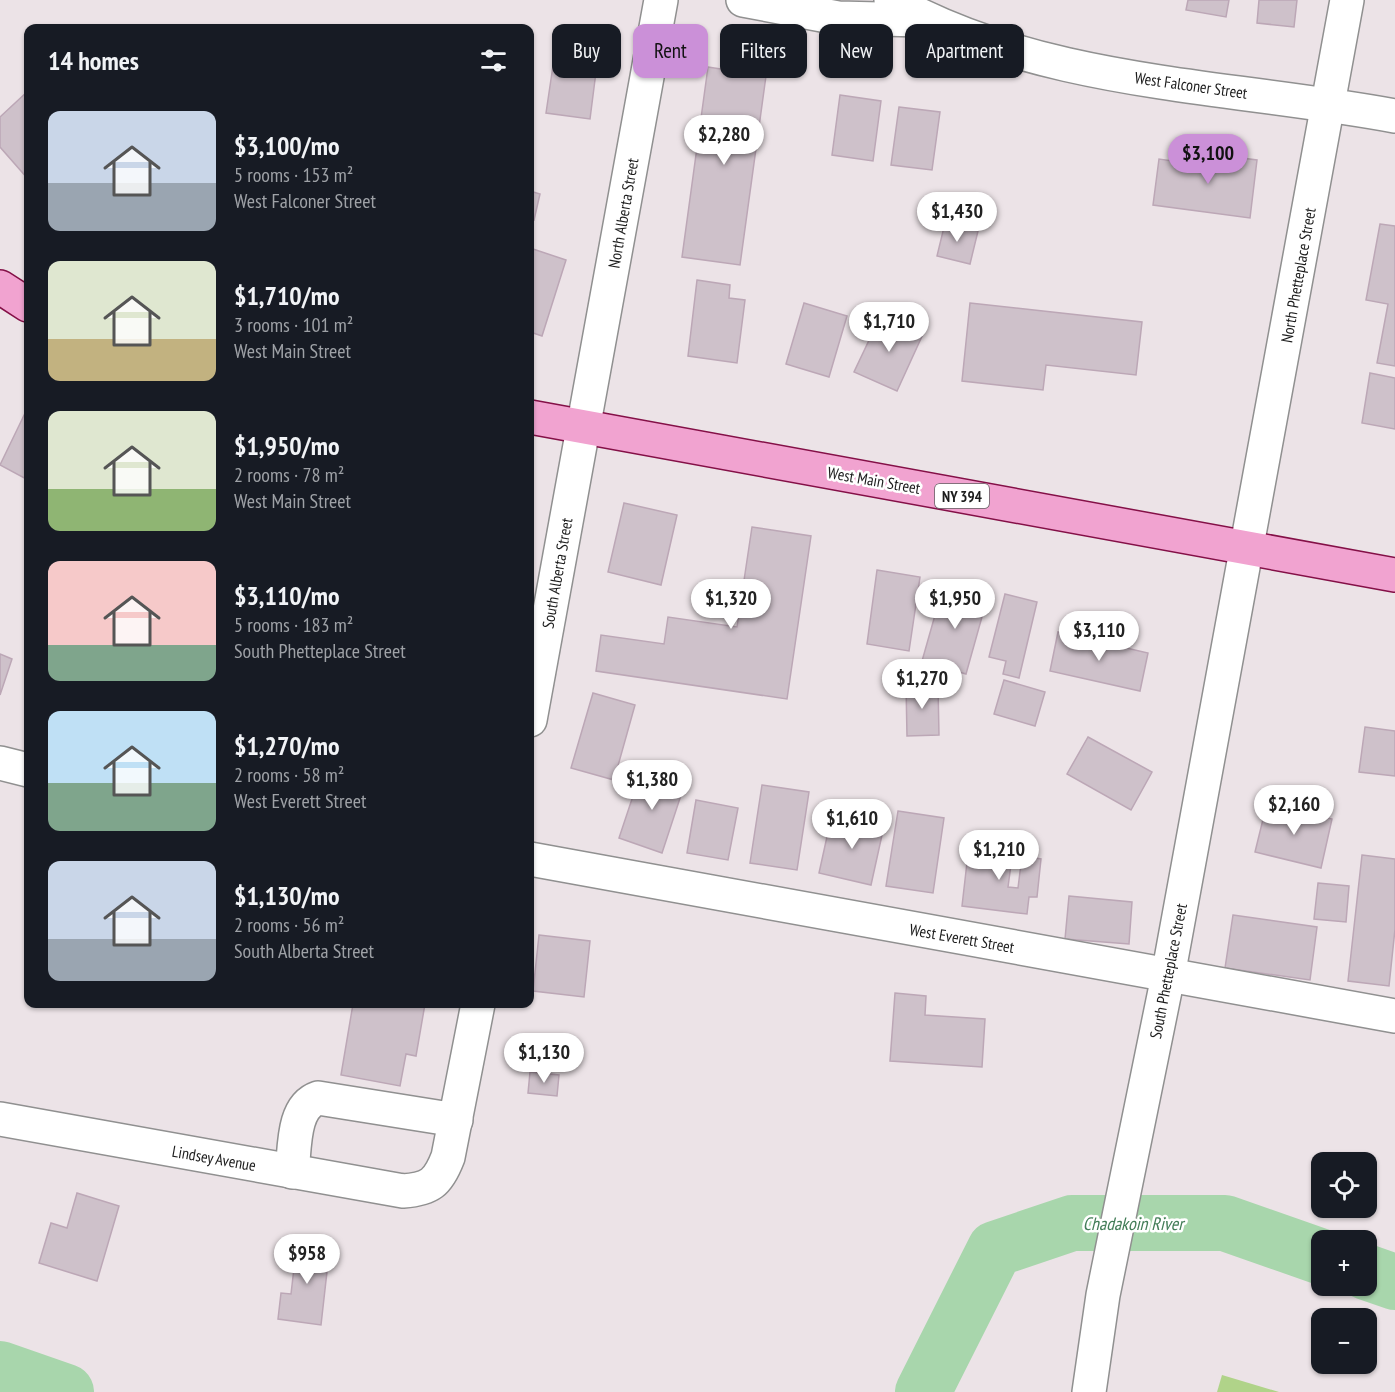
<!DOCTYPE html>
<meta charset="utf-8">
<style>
:root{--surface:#171b24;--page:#242831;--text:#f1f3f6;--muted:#9ea1a6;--accent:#cb90d8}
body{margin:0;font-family:"PT Sans Narrow",sans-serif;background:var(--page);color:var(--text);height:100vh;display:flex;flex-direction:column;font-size:22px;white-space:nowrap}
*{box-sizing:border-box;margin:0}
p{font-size:20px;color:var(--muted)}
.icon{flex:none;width:33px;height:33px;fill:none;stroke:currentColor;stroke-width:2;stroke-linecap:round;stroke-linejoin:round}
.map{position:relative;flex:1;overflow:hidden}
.sheet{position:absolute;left:24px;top:24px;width:510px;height:984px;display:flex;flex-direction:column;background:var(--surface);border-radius:12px;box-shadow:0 2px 4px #0004}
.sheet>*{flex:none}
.guide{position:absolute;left:552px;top:24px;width:570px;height:54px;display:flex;gap:12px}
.fabs{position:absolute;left:1311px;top:1152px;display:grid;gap:12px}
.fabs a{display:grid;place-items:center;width:66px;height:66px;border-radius:12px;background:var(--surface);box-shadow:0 2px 4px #0004;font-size:30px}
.price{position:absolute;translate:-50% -51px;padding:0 14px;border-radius:21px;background:#fff;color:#222;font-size:20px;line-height:39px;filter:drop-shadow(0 2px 3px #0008)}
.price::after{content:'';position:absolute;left:50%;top:36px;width:18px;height:14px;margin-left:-9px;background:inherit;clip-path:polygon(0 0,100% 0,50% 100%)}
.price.current{background:var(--accent);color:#111}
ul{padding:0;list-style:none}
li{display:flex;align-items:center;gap:18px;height:150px;padding:0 24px}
li span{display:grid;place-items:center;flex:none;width:168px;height:120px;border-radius:12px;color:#555}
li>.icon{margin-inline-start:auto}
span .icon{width:72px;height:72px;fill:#fffc;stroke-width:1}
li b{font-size:26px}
h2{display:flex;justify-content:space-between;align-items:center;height:72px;padding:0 24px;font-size:26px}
.tag{padding:0 21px;border-radius:12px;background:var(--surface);box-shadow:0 2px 4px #0004;font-size:21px;line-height:54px}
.tag.current{background:var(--accent);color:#111}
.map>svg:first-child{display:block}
</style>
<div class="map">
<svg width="1395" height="1392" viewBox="0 0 1395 1392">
<rect width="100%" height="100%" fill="#ece3e7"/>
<!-- pitch -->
<polygon fill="#b0d389" points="1222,1375 1279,1392 1217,1392"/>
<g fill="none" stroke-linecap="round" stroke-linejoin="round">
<!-- river -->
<g stroke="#a8d6ac" stroke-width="56">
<polyline points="1366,1272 1395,1282"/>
<polyline points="0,1369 66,1392"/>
<polyline points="923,1392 995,1249 1072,1223 1225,1223 1322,1257"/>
</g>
</g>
<!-- building -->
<g fill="#cec1ca" stroke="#bca7b6" stroke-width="1.5">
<polygon points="1188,0 1229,0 1226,17 1186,10"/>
<polygon points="1259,0 1297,0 1294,27 1257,23"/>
<polygon points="554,59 597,64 590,119 546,113"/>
<polygon points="708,67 766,76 740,265 682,257"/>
<polygon points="28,91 28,179 0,147 0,117"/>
<polygon points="840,95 881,101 873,161 832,155"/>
<polygon points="899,107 940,112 932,170 891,165"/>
<polygon points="1202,153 1257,160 1250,218 1153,205 1159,159 1200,165"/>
<polygon points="530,191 540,194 534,220 530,219"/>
<polygon points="945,223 978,231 970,264 937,256"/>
<polygon points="1380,224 1395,226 1395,366 1377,363 1388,304 1366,300"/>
<polygon points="530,248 566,260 542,336 530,332"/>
<polygon points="697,280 730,285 729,298 745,300 737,363 688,356"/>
<polygon points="804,303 847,316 829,377 786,364"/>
<polygon points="970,303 1142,322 1136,375 1046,365 1043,390 962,381"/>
<polygon points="881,315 923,334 897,391 854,372"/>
<polygon points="1370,373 1395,378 1395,429 1362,423"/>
<polygon points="28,407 28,480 0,465"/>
<polygon points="624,503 677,515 661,585 608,572"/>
<polygon points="752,527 811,536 787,699 596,671 601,635 664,644 668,617 737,627"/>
<polygon points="877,570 920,577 909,651 867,644"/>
<polygon points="943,587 987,599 966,674 922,661"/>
<polygon points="1005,594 1037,602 1019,678 1003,674 1006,661 989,657"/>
<polygon points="1058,632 1148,653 1140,691 1050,671"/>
<polygon points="0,654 12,659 0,695"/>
<polygon points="1004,680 1045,692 1035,726 994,714"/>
<polygon points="906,685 938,685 939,735 907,736"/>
<polygon points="593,693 635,705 614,780 571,768"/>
<polygon points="1365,727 1395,731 1395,776 1359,772"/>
<polygon points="1088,737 1152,772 1131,810 1067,774"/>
<polygon points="642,769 685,783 662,853 619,838"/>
<polygon points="762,785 809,792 797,870 750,863"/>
<polygon points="696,800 738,808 728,860 687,853"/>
<polygon points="1267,803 1332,819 1321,868 1255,852"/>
<polygon points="898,811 944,818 933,893 886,886"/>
<polygon points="832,814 884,826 871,885 819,873"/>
<polygon points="969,845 1013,850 1008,887 1018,888 1022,856 1041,859 1037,897 1029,897 1027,914 962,906"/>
<polygon points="1362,855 1395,859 1395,929 1389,986 1348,981"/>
<polygon points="1318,883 1349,886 1346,922 1314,919"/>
<polygon points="1069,896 1132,902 1129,944 1065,939"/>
<polygon points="1233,915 1317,927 1310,980 1225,968"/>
<polygon points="539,935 590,941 584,997 533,991"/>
<polygon points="895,993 926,996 925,1015 985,1019 982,1067 890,1061"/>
<polygon points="353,1004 425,1004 416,1056 406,1054 400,1086 341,1075"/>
<polygon points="530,1072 559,1075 557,1096 528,1093"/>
<polygon points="77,1193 119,1206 97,1281 39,1263 51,1223 67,1228"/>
<polygon points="297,1242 330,1245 321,1325 278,1319 281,1293 291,1294"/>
</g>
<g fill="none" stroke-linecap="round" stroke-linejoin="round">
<!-- minor casing -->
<g stroke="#909090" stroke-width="36">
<g id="minor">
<polyline points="743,0 838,18 922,20"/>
<path d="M891,0c150,85 338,85 504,116"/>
<polyline points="530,720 661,0"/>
<polyline points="0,763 28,770"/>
<polyline points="530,859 1395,1016"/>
<path d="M0,1119l403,72c27,-2 35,-8 45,-34l30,-153"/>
<path d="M292,1172c3,-23 0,-65 26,-74l138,22"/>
<polyline points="1089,1392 1103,1295 1168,976 1347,0"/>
</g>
</g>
<!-- major casing -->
<g stroke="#841047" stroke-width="36">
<g id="major">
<polyline points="0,287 28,305"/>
<polyline points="530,417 1395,575"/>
</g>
</g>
<!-- minor -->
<use href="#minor" stroke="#fff" stroke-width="33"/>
<!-- major -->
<use href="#major" stroke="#f1a3d0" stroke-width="33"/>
</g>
<g text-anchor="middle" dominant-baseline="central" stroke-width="5" stroke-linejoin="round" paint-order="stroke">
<!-- shield labels -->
<rect fill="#fff" stroke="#606060" stroke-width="1.5" x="935" y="484" width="54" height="24" rx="4.5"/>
<g font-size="15" font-weight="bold" fill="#1c1c1c">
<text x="962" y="496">NY 394</text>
</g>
<!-- street labels -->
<g font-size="16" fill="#1c1c1c" stroke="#fff">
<text transform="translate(1191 85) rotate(8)">West Falconer Street</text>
<text transform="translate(623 213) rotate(-80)">North Alberta Street</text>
<text transform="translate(1298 275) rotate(-80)">North Phetteplace Street</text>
<text transform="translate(874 480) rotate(10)">West Main Street</text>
<text transform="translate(557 573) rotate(-80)">South Alberta Street</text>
<text transform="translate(962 938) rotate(10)">West Everett Street</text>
<text transform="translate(1168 971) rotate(-79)">South Phetteplace Street</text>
<text transform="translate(214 1158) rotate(10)">Lindsey Avenue</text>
</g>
<!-- water labels -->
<g font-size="18" font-style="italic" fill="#437d58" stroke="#fff">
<text x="1133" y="1223">Chadakoin River</text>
</g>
</g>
</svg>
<div class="fabs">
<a><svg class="icon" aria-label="locate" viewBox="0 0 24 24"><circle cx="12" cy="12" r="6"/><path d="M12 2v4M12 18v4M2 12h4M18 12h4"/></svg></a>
<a>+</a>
<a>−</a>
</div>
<b class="price" style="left:724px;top:166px">$2,280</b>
<b class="price current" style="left:1208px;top:185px">$3,100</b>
<b class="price" style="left:957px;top:243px">$1,430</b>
<b class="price" style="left:889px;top:353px">$1,710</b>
<b class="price" style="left:731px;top:630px">$1,320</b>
<b class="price" style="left:955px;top:630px">$1,950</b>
<b class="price" style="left:1099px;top:662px">$3,110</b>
<b class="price" style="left:922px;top:710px">$1,270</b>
<b class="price" style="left:652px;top:811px">$1,380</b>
<b class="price" style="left:1294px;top:836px">$2,160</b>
<b class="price" style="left:852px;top:850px">$1,610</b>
<b class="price" style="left:999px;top:881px">$1,210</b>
<b class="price" style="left:544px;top:1084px">$1,130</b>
<b class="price" style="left:307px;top:1285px">$958</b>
<div class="guide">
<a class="tag">Buy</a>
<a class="tag current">Rent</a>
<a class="tag">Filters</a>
<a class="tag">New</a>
<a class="tag">Apartment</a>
</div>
<section class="sheet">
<h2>14 homes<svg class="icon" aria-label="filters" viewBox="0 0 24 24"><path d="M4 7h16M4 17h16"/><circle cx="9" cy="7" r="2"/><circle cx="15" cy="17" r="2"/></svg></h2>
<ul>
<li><span style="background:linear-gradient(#c9d6e8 60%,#9aa5b1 0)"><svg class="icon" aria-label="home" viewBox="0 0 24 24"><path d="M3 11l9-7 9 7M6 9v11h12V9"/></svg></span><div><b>$3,100/mo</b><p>5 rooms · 153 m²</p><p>West Falconer Street</p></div></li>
<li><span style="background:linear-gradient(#dfe7d0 65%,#c2b280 0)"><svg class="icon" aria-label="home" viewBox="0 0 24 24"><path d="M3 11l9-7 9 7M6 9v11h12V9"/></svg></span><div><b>$1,710/mo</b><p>3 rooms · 101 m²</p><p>West Main Street</p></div></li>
<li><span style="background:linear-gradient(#dfe7d0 65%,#8fb573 0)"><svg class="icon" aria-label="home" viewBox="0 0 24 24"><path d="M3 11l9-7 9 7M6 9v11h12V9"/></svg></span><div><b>$1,950/mo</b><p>2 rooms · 78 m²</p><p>West Main Street</p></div></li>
<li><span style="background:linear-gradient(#f6c9c9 70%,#7fa58c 0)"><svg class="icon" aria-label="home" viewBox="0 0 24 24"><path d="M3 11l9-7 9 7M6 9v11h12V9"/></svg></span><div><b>$3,110/mo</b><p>5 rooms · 183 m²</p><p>South Phetteplace Street</p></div></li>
<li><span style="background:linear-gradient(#bfe0f5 60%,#7fa58c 0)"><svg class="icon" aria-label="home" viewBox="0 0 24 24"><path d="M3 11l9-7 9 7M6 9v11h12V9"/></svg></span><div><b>$1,270/mo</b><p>2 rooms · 58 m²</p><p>West Everett Street</p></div></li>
<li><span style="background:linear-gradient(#c9d6e8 65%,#9aa5b1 0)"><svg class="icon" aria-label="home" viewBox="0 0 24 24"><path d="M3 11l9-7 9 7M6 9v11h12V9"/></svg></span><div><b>$1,130/mo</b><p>2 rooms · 56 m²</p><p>South Alberta Street</p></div></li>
</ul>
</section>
</div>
